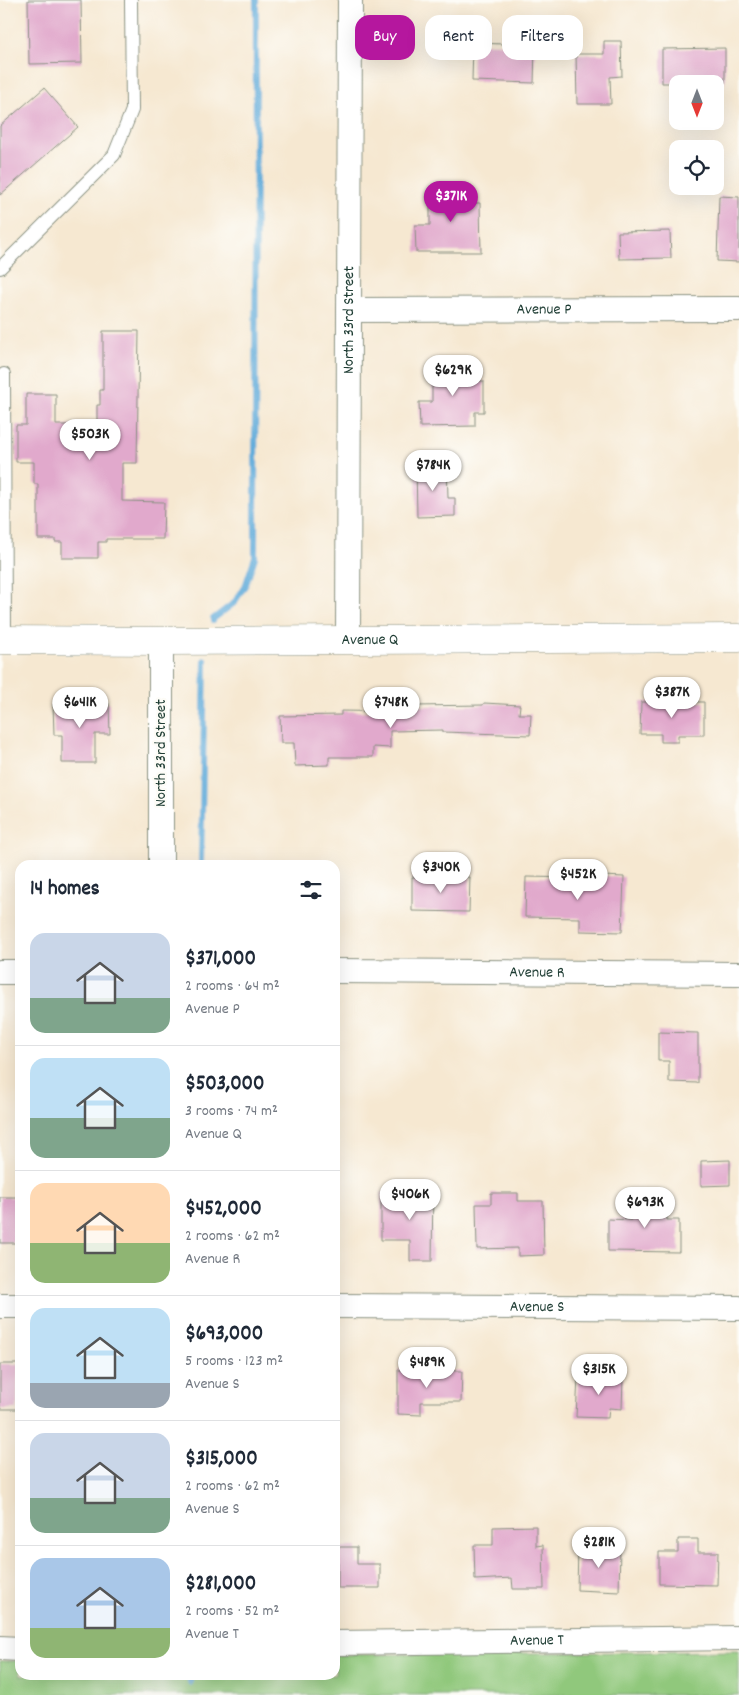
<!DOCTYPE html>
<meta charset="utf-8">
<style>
:root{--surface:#fff;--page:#f6f6f7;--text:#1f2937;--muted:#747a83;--line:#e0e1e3;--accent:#b5179e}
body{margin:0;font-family:Dekko,sans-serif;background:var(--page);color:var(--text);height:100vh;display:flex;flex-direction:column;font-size:19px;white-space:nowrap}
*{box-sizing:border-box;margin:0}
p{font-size:16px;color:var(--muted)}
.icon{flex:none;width:28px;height:28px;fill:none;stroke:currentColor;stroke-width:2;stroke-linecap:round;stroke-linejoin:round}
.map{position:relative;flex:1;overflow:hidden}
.side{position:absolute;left:15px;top:860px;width:325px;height:820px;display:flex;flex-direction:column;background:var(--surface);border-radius:15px;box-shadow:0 5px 20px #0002}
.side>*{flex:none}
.banner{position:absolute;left:355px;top:15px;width:309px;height:45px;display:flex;gap:10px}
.needle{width:32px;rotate:180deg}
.controls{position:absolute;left:669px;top:75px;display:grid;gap:10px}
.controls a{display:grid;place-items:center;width:55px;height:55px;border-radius:10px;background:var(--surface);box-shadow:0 5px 20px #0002;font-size:25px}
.price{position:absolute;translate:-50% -42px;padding:0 11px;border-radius:18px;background:#fff;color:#222;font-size:16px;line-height:32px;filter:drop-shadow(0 1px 2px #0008)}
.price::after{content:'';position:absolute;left:50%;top:30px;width:15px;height:11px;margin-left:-8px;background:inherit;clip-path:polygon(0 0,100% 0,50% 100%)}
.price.active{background:var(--accent);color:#fff}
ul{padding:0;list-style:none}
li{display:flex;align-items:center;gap:15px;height:125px;padding:0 15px}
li+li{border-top:1px solid var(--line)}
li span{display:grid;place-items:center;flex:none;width:140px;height:100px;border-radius:15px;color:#555}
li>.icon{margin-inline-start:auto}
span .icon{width:60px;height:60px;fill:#fffc;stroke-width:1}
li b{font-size:21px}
h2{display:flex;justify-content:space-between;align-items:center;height:60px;padding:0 15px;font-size:21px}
.tag{padding:0 18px;border-radius:15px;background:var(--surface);box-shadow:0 5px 20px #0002;font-size:18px;line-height:45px}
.tag.active{background:var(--accent);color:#fff}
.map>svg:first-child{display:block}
</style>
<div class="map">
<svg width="739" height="1695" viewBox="0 0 739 1695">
<rect width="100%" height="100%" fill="#fdfcf7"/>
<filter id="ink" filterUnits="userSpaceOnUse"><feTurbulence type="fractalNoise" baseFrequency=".02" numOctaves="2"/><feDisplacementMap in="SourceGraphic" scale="10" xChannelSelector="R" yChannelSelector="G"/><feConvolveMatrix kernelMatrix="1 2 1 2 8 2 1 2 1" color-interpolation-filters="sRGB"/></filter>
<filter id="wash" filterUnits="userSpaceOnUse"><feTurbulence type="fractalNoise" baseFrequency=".0096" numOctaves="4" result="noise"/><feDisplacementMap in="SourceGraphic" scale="20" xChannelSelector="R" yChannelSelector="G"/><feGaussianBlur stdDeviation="1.12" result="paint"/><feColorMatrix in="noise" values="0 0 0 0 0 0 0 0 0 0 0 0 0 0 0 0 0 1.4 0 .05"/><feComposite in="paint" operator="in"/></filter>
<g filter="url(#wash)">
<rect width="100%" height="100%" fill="#f6e8d1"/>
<!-- green -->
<polygon fill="#90c87c" stroke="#588258" points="739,1651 739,1695 0,1695 0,1661 20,1661 20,1675 335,1675 335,1655"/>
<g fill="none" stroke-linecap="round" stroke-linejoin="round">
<!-- stream -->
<g stroke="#62acda" stroke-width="6">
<polyline points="213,621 213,619 234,603 246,584 255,557 256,0"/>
<polyline points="201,865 205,660"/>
<polyline points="190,1683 190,1675"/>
</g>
</g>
<g id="blocks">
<!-- building -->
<g fill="#e1a9cc">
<polygon points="28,0 81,0 82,63 29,64"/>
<polygon points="604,41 621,41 622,76 610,77 611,104 577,104 576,54 604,54"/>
<polygon points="473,43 535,45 534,83 472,81"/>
<polygon points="725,48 725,83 662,83 662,49"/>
<polygon points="44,88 78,127 0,195 0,126"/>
<polygon points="430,188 471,188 471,203 480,203 481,252 416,252 415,225 430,225"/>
<polygon points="719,196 739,197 739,262 717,261"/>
<polygon points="670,231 671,258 619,259 618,232"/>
<polygon points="103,331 139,331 137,463 122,463 122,501 164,502 163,539 106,539 106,542 98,542 98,558 62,558 62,542 55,542 55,539 38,539 38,484 34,484 34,462 16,462 16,425 26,425 26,394 56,394 56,425 97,425 97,405 100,405 100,390 103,390"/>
<polygon points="432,363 476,363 476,381 484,381 484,412 475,412 475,426 420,427 419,402 432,402"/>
<polygon points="416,464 447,464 448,498 455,498 455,516 417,517"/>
<polygon points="641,702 704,702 704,735 678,735 678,742 661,742 661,734 640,734"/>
<polygon points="109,703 110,734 95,734 95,763 62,763 62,735 54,735 53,704"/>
<polygon points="484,703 520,705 519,714 531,714 530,735 443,732 443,730 390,731 390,748 373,747 373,757 329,757 329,765 295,766 294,743 281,743 280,716 341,715 341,711 415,712 415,706 483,705"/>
<polygon points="582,875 624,877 622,932 580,931 580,918 525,917 526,877 582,878"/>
<polygon points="412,877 470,877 469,912 412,911"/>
<polygon points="658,1032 698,1033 698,1083 669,1082 669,1061 658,1061"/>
<polygon points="730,1160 730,1185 701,1186 701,1161"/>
<polygon points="415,1185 433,1186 432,1261 410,1261 410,1240 381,1240 381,1193 415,1194"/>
<polygon points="491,1193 518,1193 518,1201 543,1201 544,1255 518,1256 518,1248 477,1249 476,1204 491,1204"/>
<rect x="0" y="1197" width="20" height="46"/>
<polygon points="631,1200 667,1200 667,1220 679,1220 679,1252 608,1251 608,1219 631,1220"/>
<polygon points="0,1364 18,1364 17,1409 0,1409"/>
<polygon points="398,1370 462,1371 461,1402 421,1402 421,1415 398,1414"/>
<polygon points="578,1377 623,1378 622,1409 609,1408 608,1418 576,1417"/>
<polygon points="536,1526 536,1546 543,1545 544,1589 513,1589 512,1578 475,1580 474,1545 493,1545 493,1527"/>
<polygon points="678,1539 698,1539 698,1552 718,1552 717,1585 659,1584 659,1552 678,1552"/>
<polygon points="338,1547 357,1547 357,1564 380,1564 380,1588 338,1588"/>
<polygon points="578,1547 620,1548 619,1592 577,1590"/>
</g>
</g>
</g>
<g filter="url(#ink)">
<use href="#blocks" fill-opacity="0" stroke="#8a9282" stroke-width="1"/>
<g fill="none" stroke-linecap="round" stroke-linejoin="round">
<!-- service casing -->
<g stroke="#8a9282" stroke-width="14">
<g id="service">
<polyline points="0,268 114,155 132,110 131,0"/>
<polyline points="4,374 5,640"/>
</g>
</g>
<!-- minor casing -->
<g stroke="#8a9282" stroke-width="26">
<g id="minor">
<path id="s1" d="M349,310l390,-1"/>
<path id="s2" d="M348,640l2,-640"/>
<polyline points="161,865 161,641"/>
<path id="s3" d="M335,971l404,3"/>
<polyline points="0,972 20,972"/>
<polyline points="0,1306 20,1306"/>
<path id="s4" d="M335,1306l404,2"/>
<path id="s5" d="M335,1643l404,-5"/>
<polyline points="0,1648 20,1649"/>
</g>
</g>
<!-- tertiary casing -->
<g stroke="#8a9282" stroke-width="29">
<g id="tertiary">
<path id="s6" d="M0,640l161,1 578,-3"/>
</g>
</g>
<!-- service -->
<use href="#service" stroke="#fff" stroke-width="12"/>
<!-- minor -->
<use href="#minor" stroke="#fff" stroke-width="24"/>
<!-- tertiary -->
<use href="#tertiary" stroke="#fff" stroke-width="28"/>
</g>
</g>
<g text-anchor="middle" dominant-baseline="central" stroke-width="4.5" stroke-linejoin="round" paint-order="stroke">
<!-- street labels -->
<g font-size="16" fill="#1f3d34" stroke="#fdfcf7">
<text stroke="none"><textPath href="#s1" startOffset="195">Avenue P</textPath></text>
<text stroke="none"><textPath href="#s2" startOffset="320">North 33rd Street</textPath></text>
<text stroke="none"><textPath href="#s6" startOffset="370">Avenue Q</textPath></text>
<text transform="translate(161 753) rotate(-90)">North 33rd Street</text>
<text stroke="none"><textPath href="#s3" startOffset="202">Avenue R</textPath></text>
<text stroke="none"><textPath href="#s4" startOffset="202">Avenue S</textPath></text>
<text stroke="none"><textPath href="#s5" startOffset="202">Avenue T</textPath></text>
</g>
</g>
</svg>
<div class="controls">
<a><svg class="needle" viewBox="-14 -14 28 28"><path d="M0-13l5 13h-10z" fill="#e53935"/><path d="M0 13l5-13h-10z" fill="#747a83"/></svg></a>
<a><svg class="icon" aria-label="locate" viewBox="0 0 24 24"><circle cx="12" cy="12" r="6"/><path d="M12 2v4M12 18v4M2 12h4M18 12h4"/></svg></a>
</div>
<b class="price active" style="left:451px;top:223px">$371K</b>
<b class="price" style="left:453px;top:397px">$629K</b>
<b class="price" style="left:90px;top:461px">$503K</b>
<b class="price" style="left:433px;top:492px">$784K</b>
<b class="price" style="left:672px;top:719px">$387K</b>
<b class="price" style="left:80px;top:729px">$641K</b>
<b class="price" style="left:391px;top:729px">$748K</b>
<b class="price" style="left:441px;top:894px">$340K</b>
<b class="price" style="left:578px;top:901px">$452K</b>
<b class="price" style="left:410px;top:1221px">$406K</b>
<b class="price" style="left:645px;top:1229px">$693K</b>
<b class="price" style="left:427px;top:1389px">$489K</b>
<b class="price" style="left:599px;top:1396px">$315K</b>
<b class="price" style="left:599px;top:1569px">$281K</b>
<div class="banner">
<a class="tag active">Buy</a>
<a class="tag">Rent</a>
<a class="tag">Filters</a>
</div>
<section class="side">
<h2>14 homes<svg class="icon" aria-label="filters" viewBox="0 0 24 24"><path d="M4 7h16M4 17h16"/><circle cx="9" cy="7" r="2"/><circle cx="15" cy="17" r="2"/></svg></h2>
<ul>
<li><span style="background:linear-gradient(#c9d6e8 65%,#7fa58c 0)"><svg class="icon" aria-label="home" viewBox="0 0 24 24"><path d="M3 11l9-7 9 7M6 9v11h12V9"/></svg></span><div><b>$371,000</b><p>2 rooms · 64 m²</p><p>Avenue P</p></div></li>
<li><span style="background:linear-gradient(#bfe0f5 60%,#7fa58c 0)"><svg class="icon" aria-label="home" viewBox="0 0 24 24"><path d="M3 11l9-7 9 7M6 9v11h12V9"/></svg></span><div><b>$503,000</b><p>3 rooms · 74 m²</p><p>Avenue Q</p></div></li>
<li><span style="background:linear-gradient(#ffd9b3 60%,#8fb573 0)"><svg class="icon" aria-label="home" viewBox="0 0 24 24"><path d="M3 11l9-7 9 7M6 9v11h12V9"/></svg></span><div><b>$452,000</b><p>2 rooms · 62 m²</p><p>Avenue R</p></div></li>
<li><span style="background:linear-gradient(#bfe0f5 75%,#9aa5b1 0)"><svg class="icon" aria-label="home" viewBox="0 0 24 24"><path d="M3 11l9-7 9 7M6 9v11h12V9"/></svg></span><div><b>$693,000</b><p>5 rooms · 123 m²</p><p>Avenue S</p></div></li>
<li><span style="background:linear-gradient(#c9d6e8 65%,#7fa58c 0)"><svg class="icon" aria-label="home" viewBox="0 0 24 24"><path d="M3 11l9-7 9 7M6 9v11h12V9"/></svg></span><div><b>$315,000</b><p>2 rooms · 62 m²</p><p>Avenue S</p></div></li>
<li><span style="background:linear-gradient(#a9c7e8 70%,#8fb573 0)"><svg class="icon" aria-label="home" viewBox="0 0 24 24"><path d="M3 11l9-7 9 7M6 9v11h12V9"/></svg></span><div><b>$281,000</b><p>2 rooms · 52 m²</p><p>Avenue T</p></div></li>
</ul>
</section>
</div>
